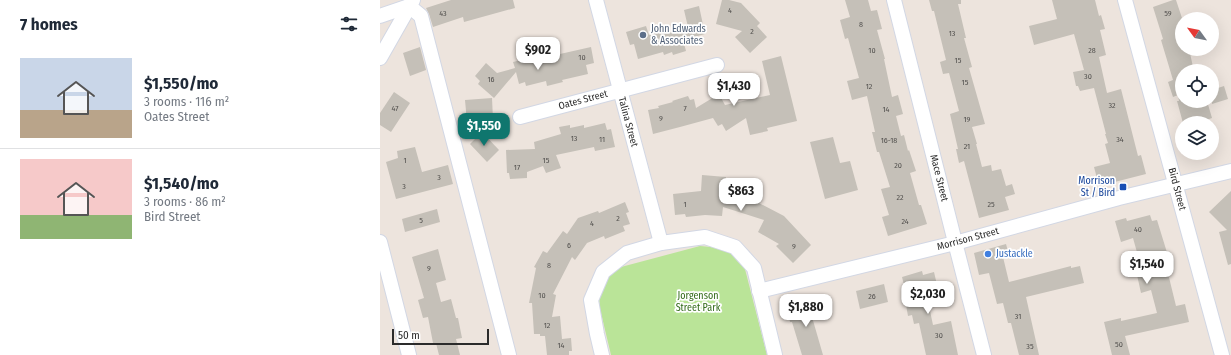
<!DOCTYPE html>
<meta charset="utf-8">
<style>
:root{--surface:#fff;--page:#f6f6f7;--text:#1f2937;--muted:#747a83;--line:#e0e1e3;--accent:#0f766e}
body{margin:0;font-family:"Fira Sans Condensed",sans-serif;background:var(--page);color:var(--text);height:100vh;display:flex;flex-direction:column;font-size:15px;white-space:nowrap}
*{box-sizing:border-box;margin:0}
p{font-size:13px;color:var(--muted)}
.icon{flex:none;width:22px;height:22px;fill:none;stroke:currentColor;stroke-width:2;stroke-linecap:round;stroke-linejoin:round}
.map{position:relative;flex:1;overflow:hidden}
.details{display:flex;flex-direction:column;background:var(--surface);width:380px}
.details>*{flex:none}
.needle{width:26px;rotate:303deg}
.controls{position:absolute;left:795px;top:12px;display:grid;gap:8px}
.controls a{display:grid;place-items:center;width:44px;height:44px;border-radius:50%;background:var(--surface);box-shadow:0 4px 16px #0002;font-size:20px}
.scale{position:absolute;left:12px;bottom:10px;width:97px;box-sizing:border-box;padding-left:4px;border:2px solid #2b2b2b;border-top:0;font-size:11px;line-height:14px;white-space:nowrap;color:#2b2b2b;-webkit-text-stroke:3px #fff;paint-order:stroke}
.price{position:absolute;translate:-50% -34px;padding:0 9px;border-radius:8px;background:#fff;color:#222;font-size:13px;line-height:26px;filter:drop-shadow(0 1px 2px #0008)}
.price::after{content:'';position:absolute;left:50%;top:24px;width:12px;height:9px;margin-left:-6px;background:inherit;clip-path:polygon(0 0,100% 0,50% 100%)}
.price.active{background:var(--accent);color:#fff}
ul{padding:0;list-style:none}
li{display:flex;align-items:center;gap:12px;height:100px;padding:0 20px}
li+li{border-top:1px solid var(--line)}
li span{display:grid;place-items:center;flex:none;width:112px;height:80px;border-radius:0px;color:#555}
li>.icon{margin-inline-start:auto}
span .icon{width:48px;height:48px;fill:#fffc;stroke-width:1}
li b{font-size:17px}
h2{display:flex;justify-content:space-between;align-items:center;height:48px;padding:0 20px;font-size:17px}
main{display:flex;flex:1;min-height:0}
.map>svg:first-child{display:block}
</style>
<main>
<section class="details">
<h2>7 homes<svg class="icon" aria-label="filters" viewBox="0 0 24 24"><path d="M4 7h16M4 17h16"/><circle cx="9" cy="7" r="2"/><circle cx="15" cy="17" r="2"/></svg></h2>
<ul>
<li><span style="background:linear-gradient(#c9d6e8 65%,#b9a48a 0)"><svg class="icon" aria-label="home" viewBox="0 0 24 24"><path d="M3 11l9-7 9 7M6 9v11h12V9"/></svg></span><div><b>$1,550/mo</b><p>3 rooms · 116 m²</p><p>Oates Street</p></div></li>
<li><span style="background:linear-gradient(#f6c9c9 70%,#8fb573 0)"><svg class="icon" aria-label="home" viewBox="0 0 24 24"><path d="M3 11l9-7 9 7M6 9v11h12V9"/></svg></span><div><b>$1,540/mo</b><p>3 rooms · 86 m²</p><p>Bird Street</p></div></li>
</ul>
</section>
<div class="map">
<svg width="851" height="355" viewBox="0 0 851 355">
<rect width="100%" height="100%" fill="#ede4dd"/>
<!-- green -->
<polygon fill="#bae498" points="320,246 331,247 350,253 365,269 387,355 231,355 220,309 219,297 229,276 234,271 241,267"/>
<!-- building -->
<g fill="#c5c0b8">
<polygon points="71,0 133,0 135,8 84,22 83,17 53,27 49,14 46,8"/>
<polygon points="342,0 349,0 361,3 380,23 377,26 387,37 370,53 355,37 362,31 336,24"/>
<polygon points="465,0 488,0 491,11 497,10 502,29 497,30 505,59 504,59 512,97 518,95 523,114 516,116 521,136 524,135 528,151 529,150 536,171 530,173 539,205 541,205 547,224 508,236 502,217 509,215 501,189 510,187 499,152 497,152 492,132 495,132 487,96 472,100 467,81 479,78 468,38 465,39 460,20 470,17"/>
<polygon points="549,0 581,0 581,4 578,4 586,38 584,38 592,67 589,68 605,124 592,127 597,144 596,144 602,167 611,165 612,171 621,169 626,186 632,184 635,194 625,197 629,210 599,218 584,161 579,163 576,149 578,149 570,114 579,111 569,73 563,74 560,62 566,60 554,11 552,11"/>
<polygon points="672,0 715,0 719,16 721,15 725,29 720,30 726,55 719,57 727,93 741,89 758,156 761,155 766,174 719,186 714,167 730,163 725,144 728,143 725,134 726,134 714,88 700,91 698,86 696,86 693,72 704,70 694,34 654,45 649,26 677,19"/>
<polygon points="793,0 796,0 802,18 802,49 809,49 814,71 802,71 801,101 827,101 832,118 817,123 803,123 797,101 799,101 798,95 793,97 788,82 793,80 781,40 783,39 773,7"/>
<polygon points="319,6 325,34 303,40 306,51 293,55 292,52 284,55 283,52 258,59 254,44 250,45 246,32 266,26 269,35 287,30 288,33 308,27 304,10"/>
<polygon points="40,47 46,70 30,76 23,53"/>
<polygon points="211,47 214,63 206,65 208,74 182,80 183,82 167,86 166,81 146,86 145,82 139,84 136,72 114,98 98,84 100,81 95,76 106,63 117,73 135,68 133,62 149,58 149,61"/>
<polygon points="401,56 417,121 387,128 388,131 370,135 366,118 346,131 342,124 338,126 333,118 300,127 273,134 268,110 279,108 278,106 293,102 292,101 308,96 310,100 314,99 316,108 339,94 345,105 390,95 382,61"/>
<polygon points="844,86 848,99 832,104 832,90"/>
<polygon points="14,92 30,103 11,132 0,125 0,113"/>
<polygon points="112,98 113,120 87,122 85,100"/>
<polygon points="225,123 227,130 231,129 235,147 215,151 214,147 176,155 181,168 166,173 163,166 147,172 147,178 130,179 129,173 127,173 126,150 155,149 154,142 181,134 179,127 190,125 190,128 204,125 204,128"/>
<polygon points="102,132 119,150 107,162 90,144"/>
<polygon points="453,137 460,163 470,161 478,190 445,199 430,142"/>
<polygon points="35,147 42,172 68,165 73,184 16,199 6,162 18,158 17,151"/>
<polygon points="322,175 346,177 345,181 380,192 377,202 404,216 431,245 413,263 396,246 399,244 378,232 384,220 343,207 342,216 325,215 306,217 305,214 295,215 293,194 321,191"/>
<polygon points="851,191 851,264 848,265 839,232 847,230 829,212"/>
<polygon points="245,202 249,212 246,213 250,224 243,226 245,231 225,239 224,236 207,243 195,260 192,257 173,294 176,295 172,317 180,316 182,339 191,338 192,351 189,351 189,355 167,355 165,336 160,336 160,334 154,334 152,303 149,303 156,268 154,267 163,251 167,253 183,231 187,234 198,218 218,211 219,213"/>
<polygon points="57,209 60,222 25,232 22,219"/>
<polygon points="770,215 772,221 777,220 789,259 785,261 796,306 805,304 809,322 745,336 750,355 732,355 724,322 741,318 741,321 777,313 771,290 761,293 757,275 763,274 753,238 741,242 735,221 746,218 747,221"/>
<polygon points="626,244 629,255 623,257 629,282 691,266 691,268 700,266 704,283 646,297 659,355 639,355 631,323 628,323 623,303 617,304 609,273 599,275 594,253"/>
<polygon points="58,249 66,280 56,283 61,302 71,299 76,318 78,318 82,338 76,339 80,355 59,355 56,343 53,343 48,317 43,318 38,300 44,298 32,257"/>
<polygon points="542,271 543,275 554,272 558,289 546,292 553,325 571,321 578,355 546,355 539,323 534,324 532,315 528,316 526,305 529,304 522,277"/>
<polygon points="504,284 508,302 480,309 476,291"/>
<polygon points="434,301 438,316 432,317 443,355 422,355 412,322 410,322 407,308"/>
</g>
<g fill="none" stroke-linecap="round" stroke-linejoin="round">
<!-- minor casing -->
<g stroke="#d2d7e4" stroke-width="16">
<g id="minor">
<polyline points="216,0 281,243"/>
<polyline points="514,0 577,250 604,355"/>
<polyline points="745,0 842,355"/>
<polyline points="29,6 41,16 129,355"/>
<polyline points="0,16 29,6"/>
<polyline points="0,58 33,0"/>
<polyline points="140,117 337,65"/>
<polyline points="0,242 29,355"/>
<polyline points="379,291 575,243 739,198 851,171"/>
<polyline points="222,355 217,334 211,300 223,272 247,253 281,243 325,237 355,247 374,268 395,355"/>
</g>
</g>
<!-- minor -->
<use href="#minor" stroke="#fff" stroke-width="14"/>
</g>
<!-- markers -->
<circle fill="#5c6f8a" stroke="#fff" stroke-width="1.5" cx="263" cy="35" r="4"/>
<rect fill="#1a4fb4" stroke="#fff" stroke-width="1.5" x="739" y="183" width="8" height="8" rx="2"/>
<circle fill="#3f7fe0" stroke="#fff" stroke-width="1.5" cx="608" cy="254" r="4"/>
<g text-anchor="middle" dominant-baseline="central" stroke-width="3.5" stroke-linejoin="round" paint-order="stroke">
<!-- number labels -->
<g font-size="8" fill="#52504e">
<text x="350" y="10">4</text>
<text x="63" y="13">43</text>
<text x="788" y="13">59</text>
<text x="481" y="24">8</text>
<text x="372" y="31">2</text>
<text x="572" y="33">13</text>
<text x="492" y="50">10</text>
<text x="712" y="50">28</text>
<text x="202" y="57">10</text>
<text x="578" y="60">15</text>
<text x="708" y="76">30</text>
<text x="111" y="79">16</text>
<text x="585" y="82">15</text>
<text x="489" y="86">12</text>
<text x="732" y="105">32</text>
<text x="15" y="108">47</text>
<text x="305" y="108">7</text>
<text x="506" y="109">14</text>
<text x="281" y="118">9</text>
<text x="587" y="119">19</text>
<text x="194" y="138">13</text>
<text x="222" y="139">11</text>
<text x="740" y="139">34</text>
<text x="509" y="140">16-18</text>
<text x="587" y="146">21</text>
<text x="25" y="160">1</text>
<text x="166" y="160">15</text>
<text x="518" y="165">20</text>
<text x="137" y="167">17</text>
<text x="59" y="177">3</text>
<text x="24" y="186">3</text>
<text x="520" y="197">22</text>
<text x="305" y="204">1</text>
<text x="611" y="204">25</text>
<text x="238" y="218">2</text>
<text x="41" y="220">5</text>
<text x="525" y="221">24</text>
<text x="212" y="223">4</text>
<text x="758" y="229">40</text>
<text x="189" y="245">6</text>
<text x="414" y="246">9</text>
<text x="169" y="265">8</text>
<text x="49" y="268">9</text>
<text x="162" y="295">10</text>
<text x="492" y="296">26</text>
<text x="638" y="316">31</text>
<text x="167" y="325">12</text>
<text x="559" y="335">30</text>
<text x="739" y="344">50</text>
<text x="181" y="345">14</text>
<text x="650" y="346">35</text>
</g>
<!-- service labels -->
<g font-size="10" fill="#4e5e75" stroke="#fff" text-anchor="start">
<text x="271" y="29">John Edwards<tspan x="271" dy="12">&amp; Associates</tspan></text>
</g>
<!-- street labels -->
<g font-size="10" fill="#2b2b2b" stroke="#fff">
<text transform="translate(203 100) rotate(-15)">Oates Street</text>
<text transform="translate(248 122) rotate(75)">Talina Street</text>
<text transform="translate(559 178) rotate(76)">Mace Street</text>
<text transform="translate(797 189) rotate(75)">Bird Street</text>
<text transform="translate(588 239) rotate(-15)">Morrison Street</text>
</g>
<!-- transit labels -->
<g font-size="10" fill="#164399" stroke="#fff" text-anchor="end">
<text x="735" y="181">Morrison<tspan x="735" dy="12">St / Bird</tspan></text>
</g>
<!-- shop labels -->
<g font-size="10" fill="#366cbe" stroke="#fff" text-anchor="start">
<text x="616" y="254">Justackle</text>
</g>
<!-- park labels -->
<g font-size="10" fill="#326a19" stroke="#fff">
<text x="318" y="296">Jorgenson<tspan x="318" dy="12">Street Park</tspan></text>
</g>
</g>
</svg>
<div class="controls">
<a><svg class="needle" viewBox="-14 -14 28 28"><path d="M0-13l5 13h-10z" fill="#e53935"/><path d="M0 13l5-13h-10z" fill="#747a83"/></svg></a>
<a><svg class="icon" aria-label="locate" viewBox="0 0 24 24"><circle cx="12" cy="12" r="6"/><path d="M12 2v4M12 18v4M2 12h4M18 12h4"/></svg></a>
<a><svg class="icon" aria-label="layers" viewBox="0 0 24 24"><path d="M12 4l9 5-9 5-9-5zM3 14l9 5 9-5"/></svg></a>
</div>
<div class="scale">50 m</div>
<b class="price" style="left:158px;top:71px">$902</b>
<b class="price" style="left:354px;top:107px">$1,430</b>
<b class="price active" style="left:104px;top:147px">$1,550</b>
<b class="price" style="left:361px;top:212px">$863</b>
<b class="price" style="left:767px;top:285px">$1,540</b>
<b class="price" style="left:548px;top:315px">$2,030</b>
<b class="price" style="left:426px;top:328px">$1,880</b>
</div>
</main>
